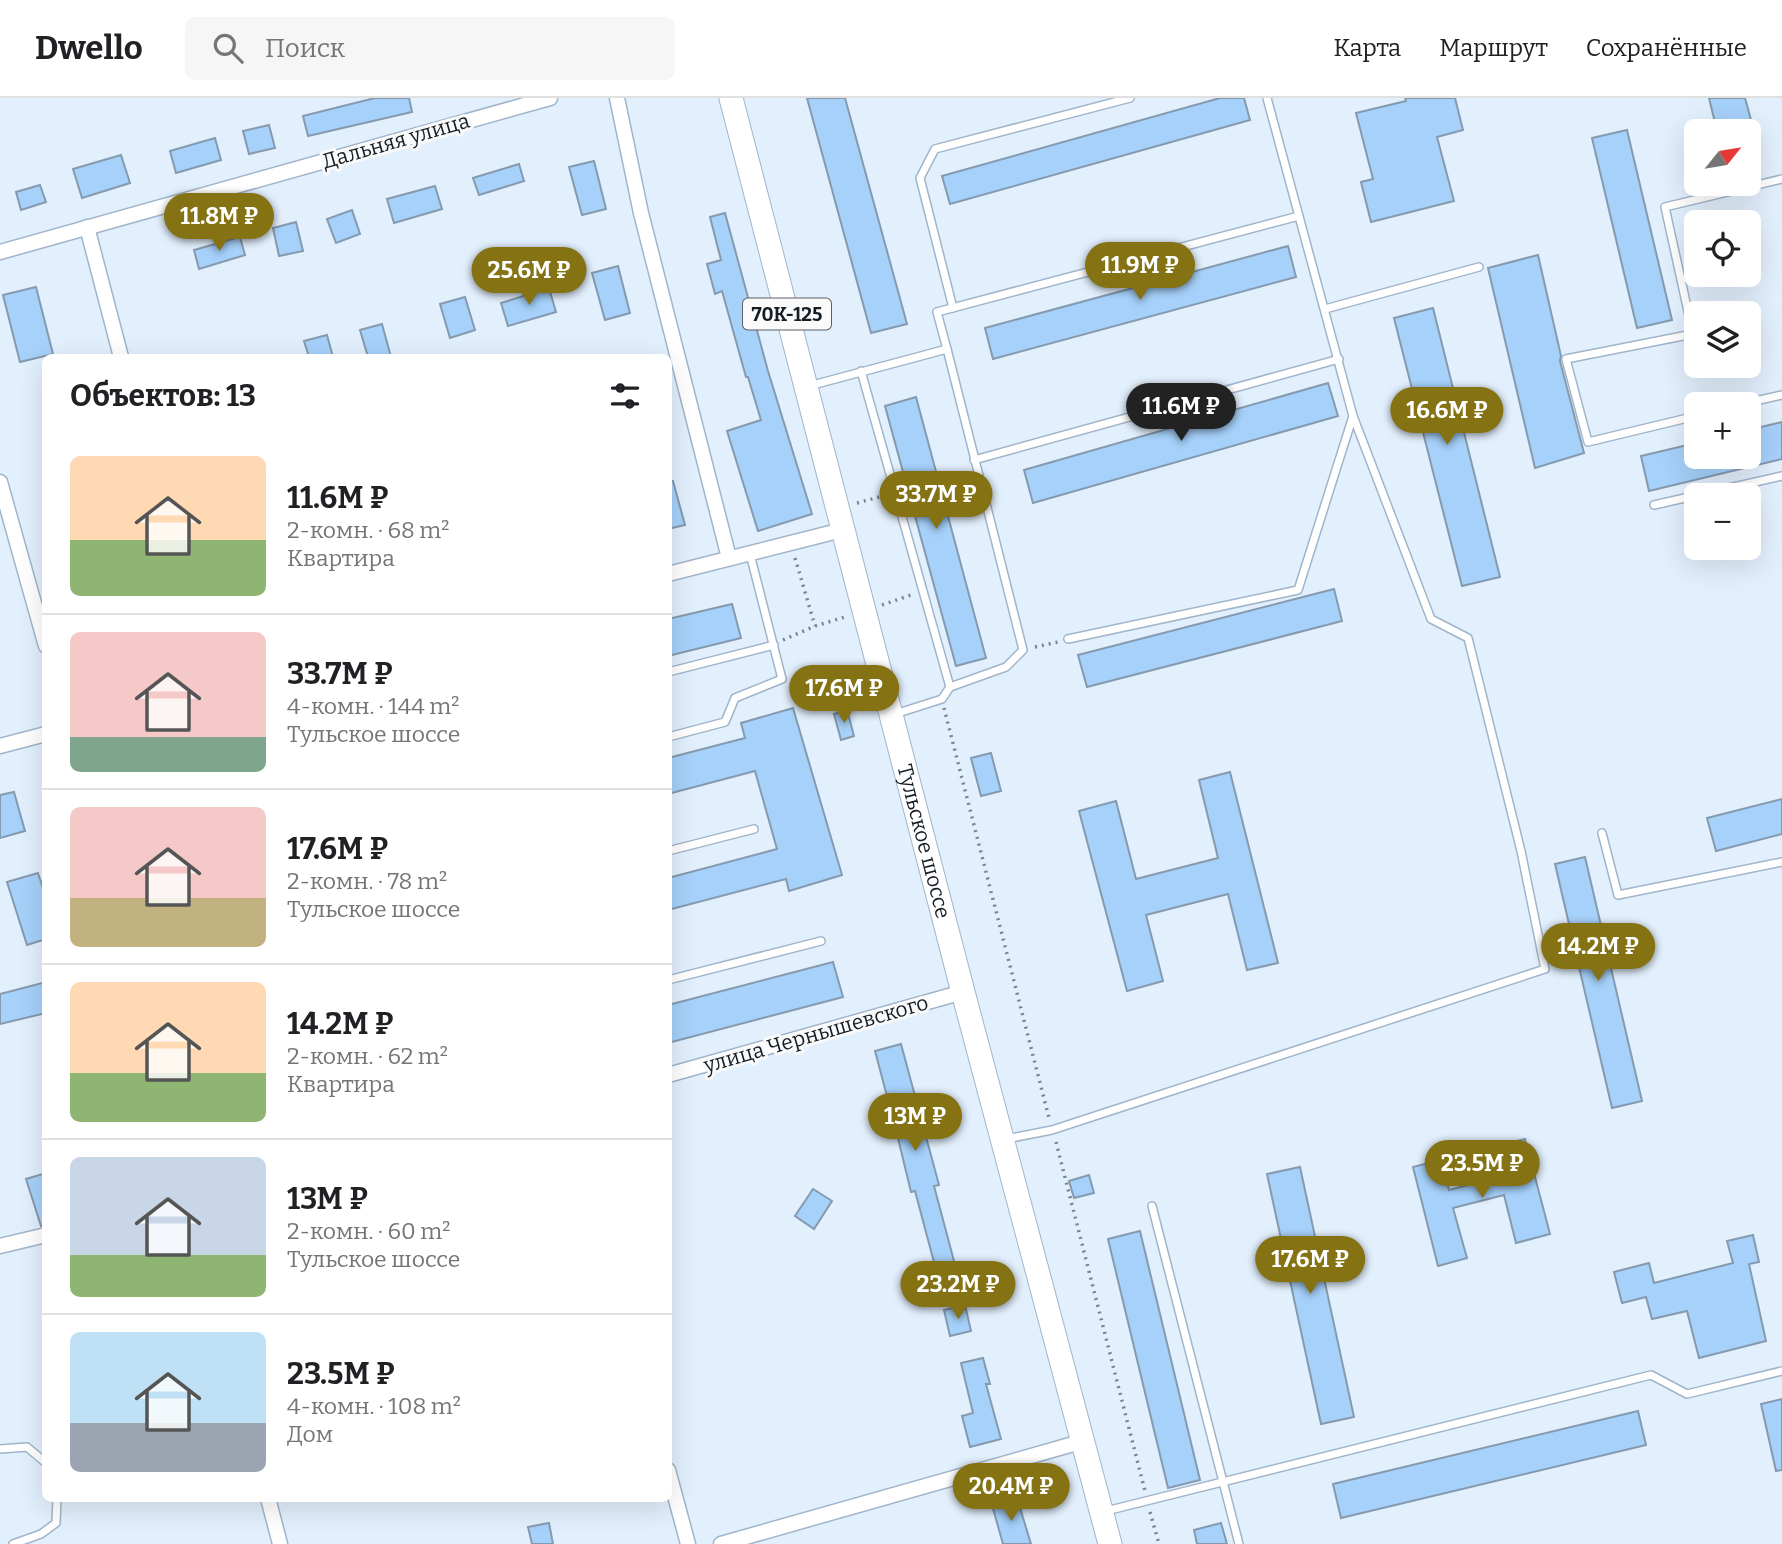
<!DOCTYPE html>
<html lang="ru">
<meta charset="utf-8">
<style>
:root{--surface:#fff;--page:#f6f6f6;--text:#202124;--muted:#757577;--line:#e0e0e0;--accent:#847213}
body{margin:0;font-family:Bitter,serif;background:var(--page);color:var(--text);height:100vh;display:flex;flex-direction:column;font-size:26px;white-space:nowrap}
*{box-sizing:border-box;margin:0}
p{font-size:23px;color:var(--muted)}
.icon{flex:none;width:38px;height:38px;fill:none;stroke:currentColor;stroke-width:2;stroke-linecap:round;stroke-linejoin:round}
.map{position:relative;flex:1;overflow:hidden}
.side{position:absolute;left:42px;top:256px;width:630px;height:1148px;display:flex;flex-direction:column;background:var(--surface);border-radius:10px;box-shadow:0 7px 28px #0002}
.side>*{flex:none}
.needle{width:46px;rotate:60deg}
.buttons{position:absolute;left:1684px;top:21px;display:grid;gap:14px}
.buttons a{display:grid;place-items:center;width:77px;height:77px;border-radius:10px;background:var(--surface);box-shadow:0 7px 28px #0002;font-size:35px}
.price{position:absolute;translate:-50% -60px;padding:0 16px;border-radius:24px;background:var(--accent);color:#fff;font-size:23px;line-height:46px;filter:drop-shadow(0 2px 4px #0008)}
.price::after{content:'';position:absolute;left:50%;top:42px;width:21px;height:16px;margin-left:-10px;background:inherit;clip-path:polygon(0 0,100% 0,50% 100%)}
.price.current{background:#222;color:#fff}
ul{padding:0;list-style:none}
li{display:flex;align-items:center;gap:21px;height:175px;padding:0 28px}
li+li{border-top:2px solid var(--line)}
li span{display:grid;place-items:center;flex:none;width:196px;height:140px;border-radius:10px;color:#555}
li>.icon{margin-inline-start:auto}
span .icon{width:84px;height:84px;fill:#fffc;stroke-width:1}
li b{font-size:30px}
h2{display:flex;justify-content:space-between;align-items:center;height:84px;padding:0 28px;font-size:30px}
header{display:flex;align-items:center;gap:42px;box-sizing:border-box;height:98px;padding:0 35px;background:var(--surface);border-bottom:2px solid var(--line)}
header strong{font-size:33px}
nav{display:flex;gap:38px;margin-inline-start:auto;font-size:24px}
.search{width:490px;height:63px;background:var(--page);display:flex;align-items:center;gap:18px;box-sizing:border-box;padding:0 24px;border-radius:10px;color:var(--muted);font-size:26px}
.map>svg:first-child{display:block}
</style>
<header>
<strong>Dwello</strong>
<div class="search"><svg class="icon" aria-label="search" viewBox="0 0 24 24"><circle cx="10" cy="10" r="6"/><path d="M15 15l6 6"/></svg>Поиск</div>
<nav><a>Карта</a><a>Маршрут</a><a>Сохранённые</a></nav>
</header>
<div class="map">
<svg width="1782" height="1446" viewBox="0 0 1782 1446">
<rect width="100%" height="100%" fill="#e2effc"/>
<!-- building -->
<g fill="#a6d1fa" stroke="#859aae" stroke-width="2">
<polygon points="375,0 409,0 412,14 308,38 303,18"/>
<polygon points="807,0 845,0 907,226 871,235"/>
<polygon points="1220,0 1244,0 1250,22 950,106 942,78"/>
<polygon points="1405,0 1455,0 1463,32 1437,39 1454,103 1371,124 1361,84 1373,81 1356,15 1406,3"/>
<polygon points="1709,0 1745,0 1754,33 1717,33"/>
<polygon points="269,27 275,50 249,56 243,33"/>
<polygon points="1627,32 1672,222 1637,230 1592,40"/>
<polygon points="215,40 221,62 176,75 170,53"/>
<polygon points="121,57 130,85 82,100 73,71"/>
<polygon points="594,63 606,111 582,117 569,69"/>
<polygon points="519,66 524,83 479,97 473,80"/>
<polygon points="40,87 46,104 21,112 16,94"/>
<polygon points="435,88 442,111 394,125 387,101"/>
<polygon points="352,112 360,136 336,145 327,121"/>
<polygon points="725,115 768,273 812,416 758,433 727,333 761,322 748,279 746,279 722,193 715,196 707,166 721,162 710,119"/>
<polygon points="296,124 303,153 279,158 273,130"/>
<polygon points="240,139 245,157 199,171 194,152"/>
<polygon points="1288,148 1296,179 993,261 985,230"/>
<polygon points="1538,157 1561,258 1560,263 1584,355 1535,370 1488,170"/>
<polygon points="618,168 630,215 605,222 592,175"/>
<polygon points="36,189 53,256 20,264 3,197"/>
<polygon points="549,190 556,214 508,228 501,205"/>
<polygon points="465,199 475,232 450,240 440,206"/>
<polygon points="1433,210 1500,479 1462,488 1394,220"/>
<polygon points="382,226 391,259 368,259 360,232"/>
<polygon points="327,237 333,259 309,259 304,243"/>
<polygon points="1328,285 1338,318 1033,405 1024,372"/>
<polygon points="916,299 986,560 956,568 885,308"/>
<polygon points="1782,324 1782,361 1649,393 1641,358 1696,345 1696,359 1748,359 1748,332"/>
<polygon points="673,383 685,427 668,431 668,384"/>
<polygon points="1334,491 1342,523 1087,589 1078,557"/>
<polygon points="732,506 741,540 668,558 668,521"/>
<polygon points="793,610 842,777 789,793 786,781 668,812 668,780 777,751 755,673 668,696 668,660 745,640 741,625"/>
<polygon points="847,612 854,638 841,642 834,616"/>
<polygon points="991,655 1001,693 981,698 971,660"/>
<polygon points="1230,674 1278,865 1247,872 1228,796 1146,817 1163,883 1127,893 1079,713 1116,703 1136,781 1218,760 1199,682"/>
<polygon points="14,694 25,733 0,740 0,697"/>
<polygon points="1782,701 1782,736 1716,753 1707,720"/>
<polygon points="1585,759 1642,1003 1612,1010 1555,766"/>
<polygon points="38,775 46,799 46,841 27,847 7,784"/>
<polygon points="833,864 843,899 668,945 668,907"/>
<polygon points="46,884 46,915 0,926 0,896"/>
<polygon points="901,946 939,1087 934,1088 958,1178 939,1183 915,1093 911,1094 897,1036 890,1038 881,1004 888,1002 875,953"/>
<polygon points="1525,1041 1550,1136 1516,1145 1504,1097 1453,1110 1467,1160 1438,1168 1413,1069 1441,1062 1449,1092 1500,1079 1493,1049"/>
<polygon points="1300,1069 1354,1319 1321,1326 1267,1076"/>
<polygon points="46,1075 46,1128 41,1128 26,1081"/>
<polygon points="1089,1077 1094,1095 1074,1100 1069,1083"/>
<polygon points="813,1091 832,1103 814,1131 795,1118"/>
<polygon points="1140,1133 1200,1382 1168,1390 1108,1141"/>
<polygon points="1753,1137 1759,1164 1749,1166 1766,1243 1699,1260 1687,1213 1652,1221 1646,1199 1622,1205 1614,1174 1649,1165 1654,1185 1733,1165 1727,1143"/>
<polygon points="965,1207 971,1233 950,1238 944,1212"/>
<polygon points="983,1260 990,1286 986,1286 1001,1341 970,1349 962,1318 973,1315 961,1265"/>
<polygon points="1782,1301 1782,1372 1776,1373 1761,1306"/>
<polygon points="1638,1313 1646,1347 1341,1420 1333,1386"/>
<polygon points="1017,1400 1031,1446 1003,1446 992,1407"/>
<polygon points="549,1425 553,1446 532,1446 528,1429"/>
<polygon points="1221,1425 1227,1446 1197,1446 1194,1432"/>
</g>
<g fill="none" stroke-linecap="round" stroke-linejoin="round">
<!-- lane casing -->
<g stroke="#a0b5ca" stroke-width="10">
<g id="lane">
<polyline points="953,210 920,80 935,51 1130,0"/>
<polyline points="1325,211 1479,169"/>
<polyline points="861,273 950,589"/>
<polyline points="809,288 947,251 937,214 1299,118"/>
<polyline points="1742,306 1782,297"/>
<polyline points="1696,318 1588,344 1566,261 1693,236 1665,109 1782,81"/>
<polyline points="974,362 1339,261"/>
<polyline points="1654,407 1782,378"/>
<polyline points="1068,541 1298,492 1353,318 1267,0"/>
<polyline points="668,574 774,547"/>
<polyline points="895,616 942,601 950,589 1006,569 1023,552 947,251"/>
<polyline points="668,639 725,624 735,600 782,581 750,456"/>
<polyline points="1602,735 1618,797 1782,764"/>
<polyline points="668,753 754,731"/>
<polyline points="668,882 821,843"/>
<polyline points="1006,1041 1052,1032 1545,871 1521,753 1468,540 1431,521 1353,318"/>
<polyline points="1152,1108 1239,1446"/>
<polyline points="0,1351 27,1349 46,1365"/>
<polyline points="1106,1413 1651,1277 1687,1296 1782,1273"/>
<polyline points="13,1446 41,1436 56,1425 57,1400"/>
</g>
</g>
<!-- street casing -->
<g stroke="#a0b5ca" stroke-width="17">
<g id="street">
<polyline points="617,0 641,115 729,460"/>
<polyline points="87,129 121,259"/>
<polyline points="0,154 550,0"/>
<polyline points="0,384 46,548"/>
<polyline points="668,476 842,432"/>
<polyline points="0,648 46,636"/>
<polyline points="668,977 963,894"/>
<polyline points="0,1148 46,1137"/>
<polyline points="668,1372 688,1446"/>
<polyline points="268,1400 280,1446"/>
<polyline points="721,1446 1084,1343"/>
</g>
</g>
<!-- primary casing -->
<g stroke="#a0b5ca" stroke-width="25">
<g id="primary">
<path id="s1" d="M731,0l232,894 147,552"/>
</g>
</g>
<!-- path -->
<g stroke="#79848e" stroke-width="3.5" stroke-dasharray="2 5" stroke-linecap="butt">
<polyline points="857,405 883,398"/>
<polyline points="795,460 815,528"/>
<polyline points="882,507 911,497"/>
<polyline points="783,542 815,528 845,519"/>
<polyline points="1035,549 1058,544"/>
<polyline points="944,610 1049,1020"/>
<polyline points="1056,1044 1145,1393"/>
<polyline points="1150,1414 1159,1446"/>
</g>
<!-- lane -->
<use href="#lane" stroke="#fff" stroke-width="7"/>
<!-- street -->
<use href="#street" stroke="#fff" stroke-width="14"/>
<!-- primary -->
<use href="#primary" stroke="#fff" stroke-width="23"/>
</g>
<g text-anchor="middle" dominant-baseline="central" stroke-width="6" stroke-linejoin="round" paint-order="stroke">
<!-- shield labels -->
<rect fill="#fafafa" stroke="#5a5f65" stroke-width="2" x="743" y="200.5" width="88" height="31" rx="5"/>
<g font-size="19" font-weight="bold" fill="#151d25">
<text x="787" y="216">70К-125</text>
</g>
<!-- street labels -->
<g font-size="21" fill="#151d25" stroke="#fafafa">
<text transform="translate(396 43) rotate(-16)">Дальняя улица</text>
<text stroke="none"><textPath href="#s1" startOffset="768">Тульское шоссе</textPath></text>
<text transform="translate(816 936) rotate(-16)">улица Чернышевского</text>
</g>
</g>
</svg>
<div class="buttons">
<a><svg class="needle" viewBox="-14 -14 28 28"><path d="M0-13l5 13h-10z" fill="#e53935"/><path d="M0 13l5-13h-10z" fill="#757577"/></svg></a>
<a><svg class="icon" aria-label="locate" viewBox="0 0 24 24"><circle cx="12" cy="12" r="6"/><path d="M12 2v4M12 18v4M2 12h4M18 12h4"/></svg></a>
<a><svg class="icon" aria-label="layers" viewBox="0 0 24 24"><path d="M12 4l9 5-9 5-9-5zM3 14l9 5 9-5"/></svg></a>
<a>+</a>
<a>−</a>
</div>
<b class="price" style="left:219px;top:155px">11.8M ₽</b>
<b class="price" style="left:1140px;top:204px">11.9M ₽</b>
<b class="price" style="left:529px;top:209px">25.6M ₽</b>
<b class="price current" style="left:1181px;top:345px">11.6M ₽</b>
<b class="price" style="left:1447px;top:349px">16.6M ₽</b>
<b class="price" style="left:936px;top:433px">33.7M ₽</b>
<b class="price" style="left:844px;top:627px">17.6M ₽</b>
<b class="price" style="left:1598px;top:885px">14.2M ₽</b>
<b class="price" style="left:915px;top:1055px">13M ₽</b>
<b class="price" style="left:1482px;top:1102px">23.5M ₽</b>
<b class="price" style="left:1310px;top:1198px">17.6M ₽</b>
<b class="price" style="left:958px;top:1223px">23.2M ₽</b>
<b class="price" style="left:1011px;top:1425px">20.4M ₽</b>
<section class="side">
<h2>Объектов: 13<svg class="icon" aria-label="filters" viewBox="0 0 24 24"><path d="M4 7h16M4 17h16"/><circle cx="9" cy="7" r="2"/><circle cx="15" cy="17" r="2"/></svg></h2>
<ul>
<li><span style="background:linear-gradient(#ffd9b3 60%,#8fb573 0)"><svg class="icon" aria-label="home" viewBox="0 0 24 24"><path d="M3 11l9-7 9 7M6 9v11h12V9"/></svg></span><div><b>11.6M ₽</b><p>2-комн. · 68 m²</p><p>Квартира</p></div></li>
<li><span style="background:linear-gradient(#f6c9c9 75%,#7fa58c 0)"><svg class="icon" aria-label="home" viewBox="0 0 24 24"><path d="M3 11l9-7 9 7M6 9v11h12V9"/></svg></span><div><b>33.7M ₽</b><p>4-комн. · 144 m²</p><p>Тульское шоссе</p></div></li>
<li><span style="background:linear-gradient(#f6c9c9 65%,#c2b280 0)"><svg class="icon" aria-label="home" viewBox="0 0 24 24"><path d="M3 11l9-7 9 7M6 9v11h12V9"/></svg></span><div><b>17.6M ₽</b><p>2-комн. · 78 m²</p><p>Тульское шоссе</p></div></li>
<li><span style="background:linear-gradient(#ffd9b3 65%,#8fb573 0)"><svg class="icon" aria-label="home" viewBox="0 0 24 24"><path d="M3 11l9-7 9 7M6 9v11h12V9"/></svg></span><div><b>14.2M ₽</b><p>2-комн. · 62 m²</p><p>Квартира</p></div></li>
<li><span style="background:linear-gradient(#c9d6e8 70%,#8fb573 0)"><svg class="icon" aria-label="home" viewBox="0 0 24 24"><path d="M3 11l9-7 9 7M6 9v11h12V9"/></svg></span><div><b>13M ₽</b><p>2-комн. · 60 m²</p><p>Тульское шоссе</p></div></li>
<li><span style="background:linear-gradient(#bfe0f5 65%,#9aa5b1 0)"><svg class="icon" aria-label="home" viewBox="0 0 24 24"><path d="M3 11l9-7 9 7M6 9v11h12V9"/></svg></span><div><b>23.5M ₽</b><p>4-комн. · 108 m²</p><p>Дом</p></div></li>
</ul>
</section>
</div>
